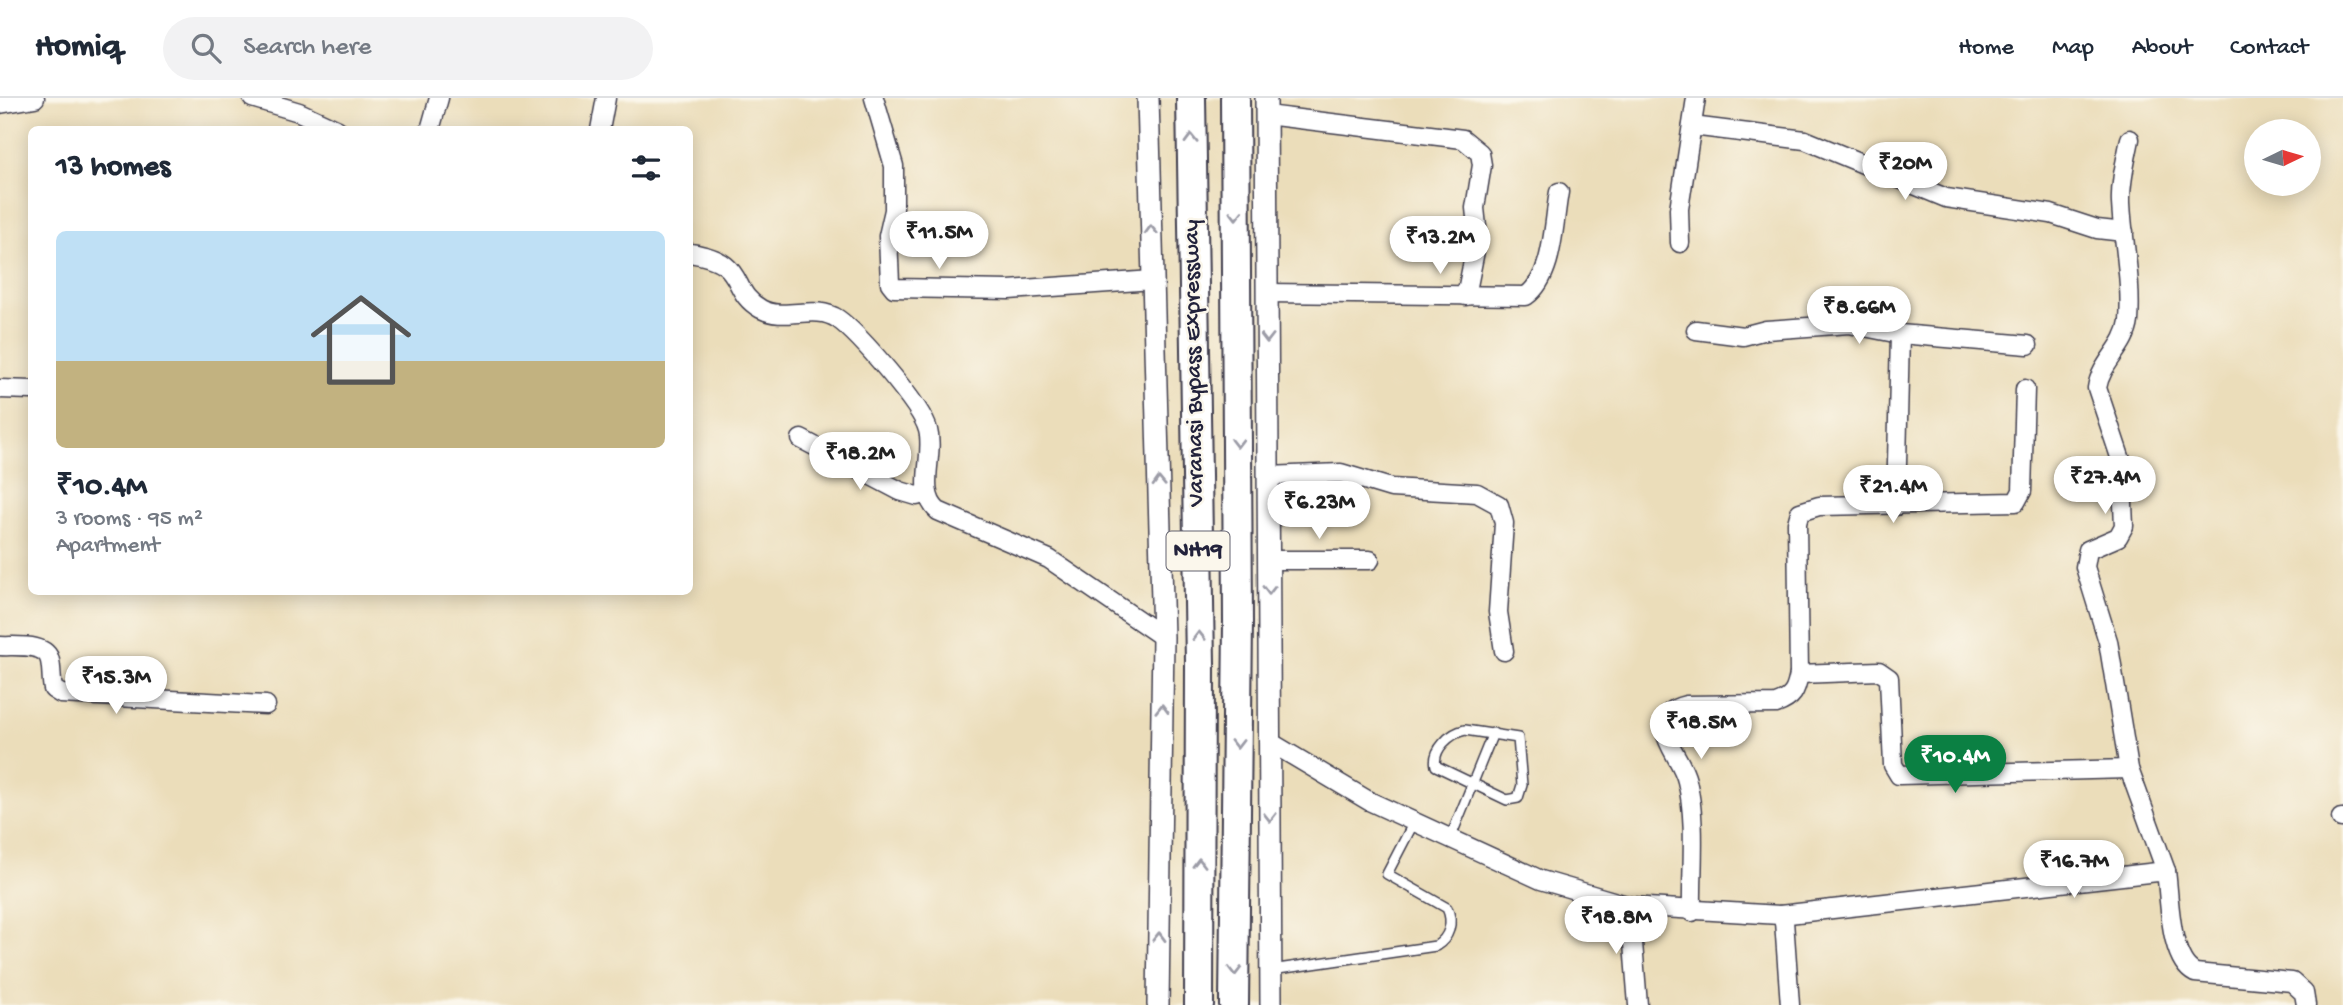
<!DOCTYPE html>
<meta charset="utf-8">
<style>
:root{--surface:#fff;--page:#f2f2f3;--text:#1f2937;--muted:#747a83;--line:#e0e1e3;--accent:#0b8043}
body{margin:0;font-family:"Gochi Hand",sans-serif;background:var(--page);color:var(--text);height:100vh;display:flex;flex-direction:column;font-size:26px;white-space:nowrap}
*{box-sizing:border-box;margin:0}
p{font-size:23px;color:var(--muted)}
.icon{flex:none;width:38px;height:38px;fill:none;stroke:currentColor;stroke-width:2;stroke-linecap:round;stroke-linejoin:round}
.map{position:relative;flex:1;overflow:hidden}
.panel{position:absolute;left:28px;top:28px;width:665px;height:469px;display:flex;flex-direction:column;background:var(--surface);border-radius:10px;box-shadow:0 4px 18px #0003}
.panel>*{flex:none}
.needle{width:46px;rotate:85deg}
.fabs{position:absolute;left:2244px;top:21px;display:grid;gap:14px}
.fabs a{display:grid;place-items:center;width:77px;height:77px;border-radius:50%;background:var(--surface);box-shadow:0 4px 18px #0003;font-size:35px}
.price{position:absolute;translate:-50% -60px;padding:0 16px;border-radius:24px;background:#fff;color:#222;font-size:23px;line-height:46px;filter:drop-shadow(0 2px 4px #0008)}
.price::after{content:'';position:absolute;left:50%;top:42px;width:21px;height:16px;margin-left:-10px;background:inherit;clip-path:polygon(0 0,100% 0,50% 100%)}
.price.selected{background:var(--accent);color:#fff}
ul{padding:0;list-style:none}
li{display:grid;align-content:center;gap:14px;height:371px;padding:0 28px}
li+li{border-top:2px solid var(--line)}
li span{display:grid;place-items:center;height:217px;border-radius:10px;color:#555}
li>.icon{margin-inline-start:auto}
span .icon{width:126px;height:126px;fill:#fffc;stroke-width:1}
li b{font-size:30px}
h2{display:flex;justify-content:space-between;align-items:center;height:84px;padding:0 28px;font-size:30px}
header{display:flex;align-items:center;gap:42px;box-sizing:border-box;height:98px;padding:0 35px;background:var(--surface);border-bottom:2px solid var(--line)}
header strong{font-size:33px}
nav{display:flex;gap:38px;margin-inline-start:auto;font-size:24px}
.search{width:490px;height:63px;background:var(--page);display:flex;align-items:center;gap:18px;box-sizing:border-box;padding:0 24px;border-radius:38px;color:var(--muted);font-size:26px}
.map>svg:first-child{display:block}
</style>
<header>
<strong>Homiq</strong>
<div class="search"><svg class="icon" aria-label="search" viewBox="0 0 24 24"><circle cx="10" cy="10" r="6"/><path d="M15 15l6 6"/></svg>Search here</div>
<nav><a>Home</a><a>Map</a><a>About</a><a>Contact</a></nav>
</header>
<div class="map">
<svg width="2343" height="907" viewBox="0 0 2343 907">
<rect width="100%" height="100%" fill="#fbf7ec"/>
<filter id="ink" filterUnits="userSpaceOnUse"><feTurbulence type="fractalNoise" baseFrequency=".0143" numOctaves="2"/><feDisplacementMap in="SourceGraphic" scale="14" xChannelSelector="R" yChannelSelector="G"/><feConvolveMatrix kernelMatrix="1 2 1 2 8 2 1 2 1" color-interpolation-filters="sRGB"/></filter>
<filter id="wash" filterUnits="userSpaceOnUse"><feTurbulence type="fractalNoise" baseFrequency=".00686" numOctaves="4" result="noise"/><feDisplacementMap in="SourceGraphic" scale="28" xChannelSelector="R" yChannelSelector="G"/><feGaussianBlur stdDeviation="1.57" result="paint"/><feColorMatrix in="noise" values="0 0 0 0 0 0 0 0 0 0 0 0 0 0 0 0 0 1.4 0 .05"/><feComposite in="paint" operator="in"/></filter>
<g filter="url(#wash)">
<rect width="100%" height="100%" fill="#ebddba"/>
</g>
<g filter="url(#ink)">
<g fill="none" stroke-linecap="round" stroke-linejoin="round">
<!-- service casing -->
<g stroke="#403e4e" stroke-width="12">
<g id="service">
<path d="M1465,632l53,8 4,47 -4,13 -11,2 -71,-34c-4,-16 14,-33 29,-36z"/>
<polyline points="1450,741 1493,635"/>
<path d="M1271,872l165,-24c13,-8 18,-23 11,-38l-60,-34 27,-52"/>
</g>
</g>
<!-- minor casing -->
<g stroke="#403e4e" stroke-width="21">
<g id="minor">
<polyline points="252,0 299,14 338,32"/>
<polyline points="874,0 894,68 894,112 888,138 890,185 894,190 1009,192 1153,182"/>
<polyline points="0,6 35,0"/>
<polyline points="1266,17 1463,41 1480,55 1482,67 1475,110 1478,138 1466,198"/>
<polyline points="1692,28 1805,42 1946,100 2051,116 2097,131 2124,134"/>
<polyline points="430,32 439,0"/>
<polyline points="600,32 606,0"/>
<path d="M2130,41c-4,21 -10,43 -9,64 2,40 11,78 8,118 -3,26 -28,41 -32,67l24,72 3,66 -6,11 -30,13 -3,17 23,74 21,128 37,102"/>
<polyline points="1680,145 1679,111 1696,0"/>
<path d="M690,155c60,9 37,37 71,56 24,13 54,-6 77,10 21,15 84,87 90,111 7,26 -12,62 10,81l111,48 114,78"/>
<path d="M1267,195l259,3c28,-20 27,-72 33,-104"/>
<polyline points="1696,232 1743,238 1766,232 1849,226 1900,236 2028,247"/>
<polyline points="0,291 32,292"/>
<polyline points="801,341 900,393 917,398 927,395"/>
<polyline points="1268,378 1341,375 1391,390 1477,395 1499,407 1504,425 1498,514 1504,553"/>
<polyline points="1896,408 1900,236"/>
<polyline points="1269,462 1370,462"/>
<path d="M0,548c14,1 47,-4 50,15 2,9 1,18 3,28l8,5 205,11"/>
<polyline points="1799,576 1879,573 1889,580 1893,667 1899,677 2129,671"/>
<polyline points="1270,644 1369,703 1541,782 1630,808 1780,817 1784,823 1790,907"/>
<polyline points="2341,720 2343,720"/>
<polyline points="1630,808 1638,907"/>
<path d="M1692,814c-1,-42 5,-90 -5,-131 -4,-18 -19,-33 -22,-50 -2,-16 7,-23 21,-26l90,-1c17,-6 20,-13 23,-30l-2,-151 3,-11 19,-6 197,-4 6,-11 3,-102"/>
<path d="M1780,817l386,-44c4,28 3,89 29,102l97,9 12,11 2,12"/>
</g>
</g>
<!-- tertiary casing -->
<g stroke="#403e4e" stroke-width="24">
<g id="tertiary">
<polyline points="1148,0 1163,539 1158,907"/>
<polyline points="1266,0 1271,907"/>
</g>
</g>
<!-- trunk casing -->
<g stroke="#403e4e" stroke-width="32">
<g id="trunk">
<polyline points="1191,0 1200,566 1199,907"/>
<polyline points="1234,907 1238,523 1235,0"/>
</g>
</g>
<!-- service -->
<use href="#service" stroke="#fff" stroke-width="9"/>
<!-- minor -->
<use href="#minor" stroke="#fff" stroke-width="18"/>
<!-- tertiary -->
<use href="#tertiary" stroke="#fff" stroke-width="21"/>
<!-- trunk -->
<use href="#trunk" stroke="#fff" stroke-width="28"/>
</g>
<!-- one-way arrows -->
<defs><path id="oneway-chevron" d="M-2-3.5L2.5 0L-2 3.5" fill="none" stroke-width="1.6" stroke-linecap="round" stroke-linejoin="round" transform="scale(1.75)"/></defs>
<g stroke="#9c9ca7">
<use href="#oneway-chevron" transform="translate(1191 41) rotate(-91)"/>
<use href="#oneway-chevron" transform="translate(1236 117) rotate(90)"/>
<use href="#oneway-chevron" transform="translate(1151 132) rotate(-92)"/>
<use href="#oneway-chevron" transform="translate(1267 240) rotate(90)"/>
<use href="#oneway-chevron" transform="translate(1237 345) rotate(90)"/>
<use href="#oneway-chevron" transform="translate(1159 384) rotate(-92)"/>
<use href="#oneway-chevron" transform="translate(1269 492) rotate(90)"/>
<use href="#oneway-chevron" transform="translate(1199 538) rotate(-91)"/>
<use href="#oneway-chevron" transform="translate(1162 611) rotate(-89)"/>
<use href="#oneway-chevron" transform="translate(1237 646) rotate(90)"/>
<use href="#oneway-chevron" transform="translate(1270 719) rotate(90)"/>
<use href="#oneway-chevron" transform="translate(1199 765) rotate(-90)"/>
<use href="#oneway-chevron" transform="translate(1159 839) rotate(-89)"/>
<use href="#oneway-chevron" transform="translate(1235 873) rotate(90)"/>
</g>
</g>
<g text-anchor="middle" dominant-baseline="central" stroke-width="5" stroke-linejoin="round" paint-order="stroke">
<!-- shield labels -->
<rect fill="#fbf7ec" stroke="#636270" stroke-width="2" x="1166.5" y="433.5" width="63" height="39" rx="5"/>
<g font-size="23" font-weight="bold" fill="#22223b">
<text x="1198" y="453">NH19</text>
</g>
<!-- street labels -->
<g font-size="24" fill="#22223b" stroke="#fbf7ec">
<text transform="translate(1195 265) rotate(-91)">Varanasi Bypass Expressway</text>
</g>
</g>
</svg>
<div class="fabs">
<a><svg class="needle" viewBox="-14 -14 28 28"><path d="M0-13l5 13h-10z" fill="#e53935"/><path d="M0 13l5-13h-10z" fill="#747a83"/></svg></a>
</div>
<b class="price" style="left:1905px;top:104px">₹20M</b>
<b class="price" style="left:939px;top:173px">₹11.5M</b>
<b class="price" style="left:1440px;top:178px">₹13.2M</b>
<b class="price" style="left:1859px;top:248px">₹8.66M</b>
<b class="price" style="left:860px;top:394px">₹18.2M</b>
<b class="price" style="left:2105px;top:418px">₹27.4M</b>
<b class="price" style="left:1893px;top:427px">₹21.4M</b>
<b class="price" style="left:1319px;top:443px">₹6.23M</b>
<b class="price" style="left:116px;top:618px">₹15.3M</b>
<b class="price" style="left:1701px;top:663px">₹18.5M</b>
<b class="price selected" style="left:1955px;top:697px">₹10.4M</b>
<b class="price" style="left:2074px;top:802px">₹16.7M</b>
<b class="price" style="left:1616px;top:858px">₹18.8M</b>
<section class="panel">
<h2>13 homes<svg class="icon" aria-label="filters" viewBox="0 0 24 24"><path d="M4 7h16M4 17h16"/><circle cx="9" cy="7" r="2"/><circle cx="15" cy="17" r="2"/></svg></h2>
<ul>
<li><span style="background:linear-gradient(#bfe0f5 60%,#c2b280 0)"><svg class="icon" aria-label="home" viewBox="0 0 24 24"><path d="M3 11l9-7 9 7M6 9v11h12V9"/></svg></span><div><b>₹10.4M</b><p>3 rooms · 95 m²</p><p>Apartment</p></div></li>
</ul>
</section>
</div>
